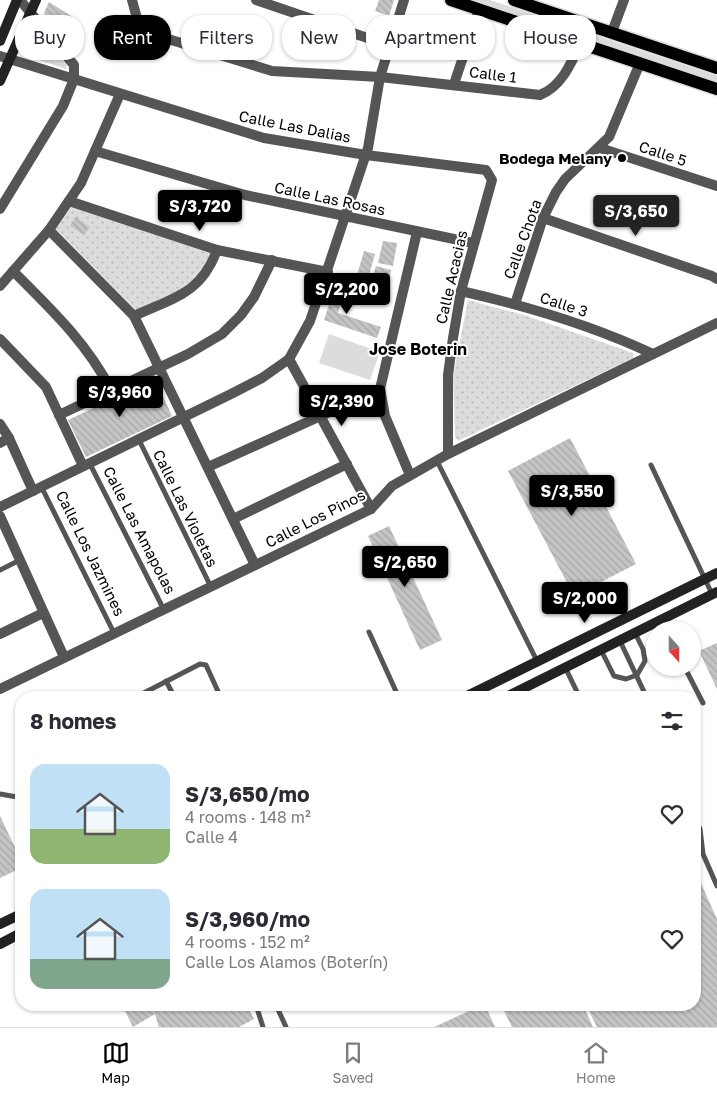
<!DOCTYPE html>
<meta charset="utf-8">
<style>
:root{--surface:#fff;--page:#f7f7f7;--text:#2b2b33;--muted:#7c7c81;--line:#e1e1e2;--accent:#000}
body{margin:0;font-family:"Golos Text",sans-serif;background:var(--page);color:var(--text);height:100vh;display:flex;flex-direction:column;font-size:19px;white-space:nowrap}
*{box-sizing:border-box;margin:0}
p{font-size:16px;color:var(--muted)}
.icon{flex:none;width:28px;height:28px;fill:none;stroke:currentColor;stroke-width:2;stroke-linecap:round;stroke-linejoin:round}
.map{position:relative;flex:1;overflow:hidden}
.side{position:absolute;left:15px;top:691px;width:686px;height:320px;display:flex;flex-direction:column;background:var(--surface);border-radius:20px;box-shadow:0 1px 4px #0004}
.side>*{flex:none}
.top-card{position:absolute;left:15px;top:15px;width:688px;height:45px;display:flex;gap:10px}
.needle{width:32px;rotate:159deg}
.fabs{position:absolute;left:646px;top:621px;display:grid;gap:10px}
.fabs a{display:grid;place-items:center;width:55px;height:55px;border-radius:50%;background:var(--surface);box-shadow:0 1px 4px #0004;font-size:25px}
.price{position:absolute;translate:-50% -42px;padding:0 11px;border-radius:5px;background:var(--accent);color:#fff;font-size:16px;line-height:32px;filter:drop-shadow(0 1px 2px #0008)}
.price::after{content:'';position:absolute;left:50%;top:30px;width:15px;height:11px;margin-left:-8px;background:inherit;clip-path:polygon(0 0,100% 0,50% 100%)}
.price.selected{background:#222;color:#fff}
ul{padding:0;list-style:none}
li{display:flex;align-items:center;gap:15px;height:125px;padding:0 15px}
li span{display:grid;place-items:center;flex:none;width:140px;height:100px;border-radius:15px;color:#555}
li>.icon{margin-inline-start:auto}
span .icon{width:60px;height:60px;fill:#fffc;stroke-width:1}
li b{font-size:21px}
h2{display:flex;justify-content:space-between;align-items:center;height:60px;padding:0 15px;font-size:21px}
.tag{padding:0 18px;border-radius:20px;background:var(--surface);box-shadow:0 1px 4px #0004;font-size:18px;line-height:45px}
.tag.selected{background:var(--accent);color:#fff}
.menu{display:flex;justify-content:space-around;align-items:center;height:70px;border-top:1px solid var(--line);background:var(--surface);font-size:14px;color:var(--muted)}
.menu a{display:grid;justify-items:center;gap:2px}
.menu .selected{color:var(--accent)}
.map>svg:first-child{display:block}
</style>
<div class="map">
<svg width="717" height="1027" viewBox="0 0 717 1027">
<defs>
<pattern id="park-dots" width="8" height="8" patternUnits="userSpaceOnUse" patternTransform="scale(1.25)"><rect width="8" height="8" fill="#dcdcdc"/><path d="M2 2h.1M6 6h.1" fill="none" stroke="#bbb" stroke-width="1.8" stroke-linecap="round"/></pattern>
<pattern id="building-back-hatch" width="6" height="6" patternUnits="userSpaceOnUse" patternTransform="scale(1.25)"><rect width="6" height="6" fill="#c4c4c4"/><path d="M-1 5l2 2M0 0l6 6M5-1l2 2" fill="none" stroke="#a7a7a7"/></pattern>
</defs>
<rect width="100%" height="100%" fill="#fff"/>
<!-- green -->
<g fill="#dcdcdc">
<polygon points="462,0 490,0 717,76 717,86"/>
<polygon points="42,40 67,65 66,69 36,59 35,55"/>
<polygon points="329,334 380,352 370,380 319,363"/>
</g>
<!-- park -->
<g fill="url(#park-dots)">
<path d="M72,206l138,47c-14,35 -42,44 -74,57l-80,-81z"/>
<polygon points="468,300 527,316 633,353 633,358 458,441 455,437 453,376"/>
</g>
<!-- building -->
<g fill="url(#building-back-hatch)">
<polygon points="379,0 394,0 389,16 375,11"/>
<polygon points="49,2 76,19 57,31 44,13"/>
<polygon points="426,15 466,27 456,58 416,46"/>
<polygon points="75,217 90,227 84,235 70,226"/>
<polygon points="383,241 397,243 393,266 378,263"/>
<polygon points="364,251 375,254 367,282 356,279"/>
<polygon points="376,266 391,270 387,287 371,282"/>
<polygon points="337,281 347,284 338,313 381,327 377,338 324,320"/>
<polygon points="155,379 172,416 86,457 68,420"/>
<polygon points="570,438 636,564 574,596 508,471"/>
<polygon points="389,526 442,640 420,650 368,536"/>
<polygon points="717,643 717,689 699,651"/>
<polygon points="0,816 21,860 21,868 0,878"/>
<polygon points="695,870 717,919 717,1027 597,1027 589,1011 601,1005 695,1005"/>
<polygon points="122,1005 247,1005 254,1019 239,1027 159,1027 155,1014 133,1027"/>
<polygon points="482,1005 485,1005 495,1027 434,1027"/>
<polygon points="501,1005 583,1005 593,1027 512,1027"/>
</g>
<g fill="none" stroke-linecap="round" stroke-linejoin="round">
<!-- primary casing -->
<g stroke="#dbdbdb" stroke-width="15">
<g id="primary">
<polyline points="451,0 717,89"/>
<polyline points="514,0 717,68"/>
</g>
</g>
<!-- service -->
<g stroke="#555" stroke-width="5">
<polyline points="139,440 211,587"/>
<polyline points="437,461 537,661"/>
<polyline points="90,464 164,610"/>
<polyline points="651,465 712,594"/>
<polyline points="41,486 114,633"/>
<polyline points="0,570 20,560"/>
<polyline points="662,620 667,630"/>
<polyline points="369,632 399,698"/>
<polyline points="620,641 647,698"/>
<polyline points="601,650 614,676 626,679 637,675 645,661 643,649 635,633"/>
<polyline points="565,667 580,698"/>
<polyline points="685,668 703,703"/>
<polyline points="166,681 175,698"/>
<polyline points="134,698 200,664 206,665 221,698"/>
<polyline points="0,794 17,797 21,807"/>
<polyline points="695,818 700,829 703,854 717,886"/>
<polyline points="256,1005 263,1027"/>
<polyline points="276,1005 286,1027"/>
</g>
<!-- minor -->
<g stroke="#555" stroke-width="10">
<path d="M132,0l6,22 17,13 117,36 108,6 160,18c21,-8 31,-31 40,-51"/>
<polyline points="256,0 388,45"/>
<polyline points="612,32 624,0"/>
<polyline points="0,56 264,138 366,155 486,170 492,180 461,291 453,338 448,375 448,454"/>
<polyline points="454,84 479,10"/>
<polyline points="600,148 717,186"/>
<polyline points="95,151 245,195 473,243"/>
<polyline points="69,201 217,250 328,272"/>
<polyline points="0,209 63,106 74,79 74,65 20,0"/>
<polyline points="543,218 712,276 717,279"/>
<polyline points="49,230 134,316 255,565"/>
<path d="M13,271c37,37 74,72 98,119"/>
<polyline points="0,286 49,230 81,183 120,94"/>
<path d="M461,291c66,15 131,34 192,63"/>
<polyline points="515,304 543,218 556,192 565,179 609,137 640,63"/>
<path d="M134,316c39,-18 67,-22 83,-66"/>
<polyline points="0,339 46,387 83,466"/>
<polyline points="289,359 371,509"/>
<polyline points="59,415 188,354 222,334 241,315 254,297 272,260"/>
<polyline points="0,424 9,438 33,491"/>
<polyline points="0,443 9,438"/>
<polyline points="208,467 380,389"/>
<polyline points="410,475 385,416 380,389 417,232"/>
<polyline points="0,507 231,394 262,378 289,359 310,321 368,148 380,77 404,0"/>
<polyline points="0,516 64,657"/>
<polyline points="233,519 347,464"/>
<polyline points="0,634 43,613"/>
<polyline points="0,689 371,509 392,486 448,454 717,323"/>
</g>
<!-- secondary -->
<g stroke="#222" stroke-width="10">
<polyline points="0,41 17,0"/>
<polyline points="0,81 36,0"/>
<polyline points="463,698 717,573"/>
<polyline points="504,698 717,592"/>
<polyline points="0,924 21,914"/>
<polyline points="0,944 21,933"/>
</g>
<!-- primary -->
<use href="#primary" stroke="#000" stroke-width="12"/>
</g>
<!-- markers -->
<circle fill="#000" stroke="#fff" stroke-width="2" cx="622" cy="158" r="5"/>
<g text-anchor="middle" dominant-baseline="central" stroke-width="4" stroke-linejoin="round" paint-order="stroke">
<!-- street labels -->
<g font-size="15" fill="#000" stroke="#fff">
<text transform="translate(493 74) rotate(7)">Calle 1</text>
<text transform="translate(295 126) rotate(11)">Calle Las Dalias</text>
<text transform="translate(663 153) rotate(18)">Calle 5</text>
<text transform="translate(330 198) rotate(12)">Calle Las Rosas</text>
<text transform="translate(522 239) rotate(-70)">Calle Chota</text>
<text transform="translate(451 277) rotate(-77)">Calle Acacias</text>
<text transform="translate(564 304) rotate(18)">Calle 3</text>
<text transform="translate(186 508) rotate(64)">Calle Las Violetas</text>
<text transform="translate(315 518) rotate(-27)">Calle Los Pinos</text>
<text transform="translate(140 530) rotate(63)">Calle Las Amapolas</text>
<text transform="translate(91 553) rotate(64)">Calle Los Jazmines</text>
</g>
<!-- poi labels -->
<g font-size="15" font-weight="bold" fill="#000" stroke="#fff" text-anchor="end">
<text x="612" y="158">Bodega Melany</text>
</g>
<!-- neighbourhood labels -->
<g font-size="16" font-weight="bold" fill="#000" stroke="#fff">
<text x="418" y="349">Jose Boterin</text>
</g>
</g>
</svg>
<div class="fabs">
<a><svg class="needle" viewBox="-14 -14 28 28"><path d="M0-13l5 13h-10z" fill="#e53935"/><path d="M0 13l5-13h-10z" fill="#7c7c81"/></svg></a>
</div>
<b class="price" style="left:200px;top:232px">S/3,720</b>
<b class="price selected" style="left:636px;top:237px">S/3,650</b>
<b class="price" style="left:347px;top:315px">S/2,200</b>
<b class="price" style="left:120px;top:418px">S/3,960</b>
<b class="price" style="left:342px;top:427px">S/2,390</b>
<b class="price" style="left:572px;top:517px">S/3,550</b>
<b class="price" style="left:405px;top:588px">S/2,650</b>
<b class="price" style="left:585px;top:624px">S/2,000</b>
<div class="top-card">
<a class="tag">Buy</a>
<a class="tag selected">Rent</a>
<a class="tag">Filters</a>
<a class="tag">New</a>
<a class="tag">Apartment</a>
<a class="tag">House</a>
</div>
<section class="side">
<h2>8 homes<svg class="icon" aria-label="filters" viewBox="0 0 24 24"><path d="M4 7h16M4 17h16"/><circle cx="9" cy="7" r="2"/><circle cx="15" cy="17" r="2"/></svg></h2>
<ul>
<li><span style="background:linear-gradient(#bfe0f5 65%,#8fb573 0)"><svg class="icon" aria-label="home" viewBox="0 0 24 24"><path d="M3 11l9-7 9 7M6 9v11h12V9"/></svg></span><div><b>S/3,650/mo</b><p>4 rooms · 148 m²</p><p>Calle 4</p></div><svg class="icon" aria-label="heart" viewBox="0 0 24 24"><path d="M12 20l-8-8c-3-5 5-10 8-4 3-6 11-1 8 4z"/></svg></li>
<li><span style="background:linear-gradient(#bfe0f5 70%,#7fa58c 0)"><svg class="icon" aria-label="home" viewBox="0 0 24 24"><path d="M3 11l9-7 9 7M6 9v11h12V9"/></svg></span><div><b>S/3,960/mo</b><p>4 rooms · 152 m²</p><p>Calle Los Alamos (Boterín)</p></div><svg class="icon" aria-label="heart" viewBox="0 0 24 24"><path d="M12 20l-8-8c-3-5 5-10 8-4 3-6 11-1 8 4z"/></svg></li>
</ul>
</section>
</div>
<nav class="menu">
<a class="selected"><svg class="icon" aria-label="map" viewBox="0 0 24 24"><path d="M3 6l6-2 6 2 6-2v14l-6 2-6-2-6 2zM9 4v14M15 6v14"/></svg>Map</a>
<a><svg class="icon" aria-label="saved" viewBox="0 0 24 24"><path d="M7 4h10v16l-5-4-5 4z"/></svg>Saved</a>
<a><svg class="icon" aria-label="home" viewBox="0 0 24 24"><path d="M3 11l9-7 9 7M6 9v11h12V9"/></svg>Home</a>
</nav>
